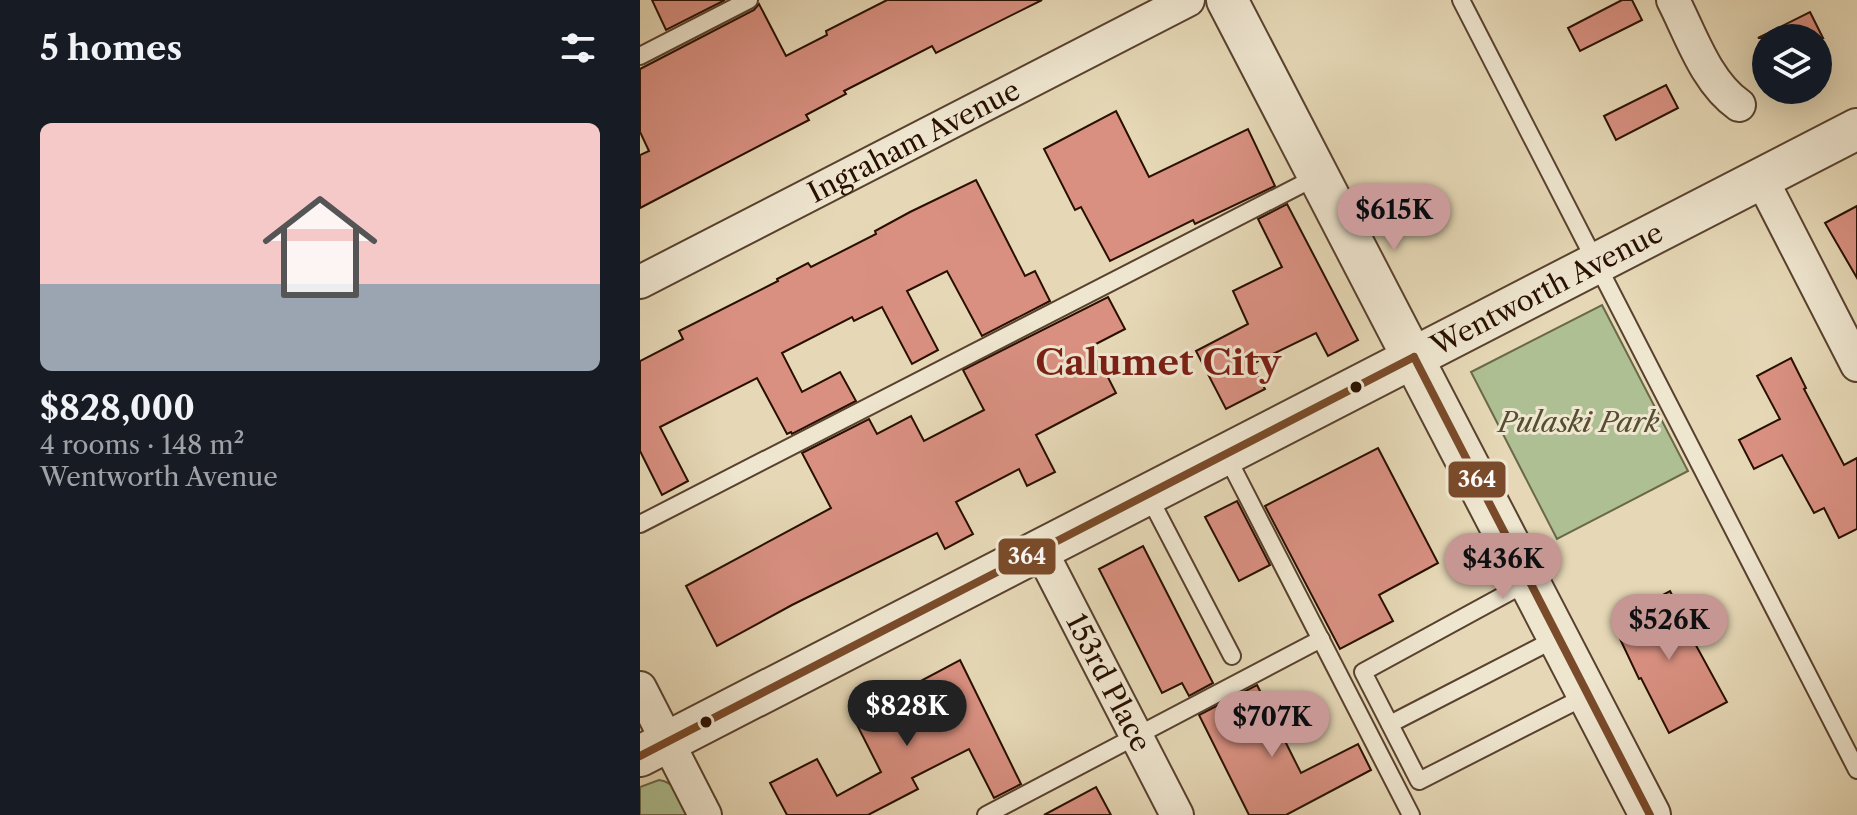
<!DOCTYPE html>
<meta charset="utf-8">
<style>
:root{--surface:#171b24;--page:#20242c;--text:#f1f3f6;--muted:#9ea1a6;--line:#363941;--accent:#c59692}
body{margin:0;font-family:"Libre Caslon Text",serif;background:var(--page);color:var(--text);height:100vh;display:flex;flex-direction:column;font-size:30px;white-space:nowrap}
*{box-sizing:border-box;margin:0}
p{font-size:26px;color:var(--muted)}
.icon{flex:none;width:44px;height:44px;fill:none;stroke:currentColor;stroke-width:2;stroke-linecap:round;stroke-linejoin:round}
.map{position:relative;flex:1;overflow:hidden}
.drawer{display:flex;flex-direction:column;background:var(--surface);width:640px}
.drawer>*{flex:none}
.controls{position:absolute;left:1112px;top:24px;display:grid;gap:16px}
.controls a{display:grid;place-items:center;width:80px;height:80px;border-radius:50%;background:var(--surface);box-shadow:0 8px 32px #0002;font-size:40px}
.price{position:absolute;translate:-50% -68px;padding:0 18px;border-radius:28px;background:var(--accent);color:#111;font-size:26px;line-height:52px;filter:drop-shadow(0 2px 4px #0008)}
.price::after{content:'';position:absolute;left:50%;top:48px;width:24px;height:18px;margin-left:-12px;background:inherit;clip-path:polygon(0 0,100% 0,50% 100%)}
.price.active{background:#222;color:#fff}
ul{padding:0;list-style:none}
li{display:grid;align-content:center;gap:16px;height:424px;padding:0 40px}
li+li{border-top:2px solid var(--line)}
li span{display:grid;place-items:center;height:248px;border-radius:12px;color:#555}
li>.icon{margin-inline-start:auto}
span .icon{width:144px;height:144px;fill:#fffc;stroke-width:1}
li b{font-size:34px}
h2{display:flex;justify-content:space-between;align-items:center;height:96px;padding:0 40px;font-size:34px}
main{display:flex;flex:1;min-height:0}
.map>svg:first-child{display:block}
</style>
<main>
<section class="drawer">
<h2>5 homes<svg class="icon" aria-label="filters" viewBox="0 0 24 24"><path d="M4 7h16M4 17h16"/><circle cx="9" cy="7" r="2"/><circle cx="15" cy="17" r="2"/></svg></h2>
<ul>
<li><span style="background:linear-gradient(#f6c9c9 65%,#9aa5b1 0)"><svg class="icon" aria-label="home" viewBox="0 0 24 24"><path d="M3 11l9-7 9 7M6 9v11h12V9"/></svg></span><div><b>$828,000</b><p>4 rooms · 148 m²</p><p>Wentworth Avenue</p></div></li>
</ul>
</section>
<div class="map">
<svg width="1217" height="815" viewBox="0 0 1217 815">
<rect width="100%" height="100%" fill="#e6d8b6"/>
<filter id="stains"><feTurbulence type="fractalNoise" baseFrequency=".0025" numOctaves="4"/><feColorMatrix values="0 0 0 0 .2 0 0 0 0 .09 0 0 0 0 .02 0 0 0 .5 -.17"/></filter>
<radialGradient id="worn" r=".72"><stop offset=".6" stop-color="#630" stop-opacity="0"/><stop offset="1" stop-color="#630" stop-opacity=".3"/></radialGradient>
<!-- green -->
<g fill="#aec093" stroke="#6b684a" stroke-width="2">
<polygon points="962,305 1048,471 917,539 831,372"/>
<path d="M19,780c18,2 22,20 30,35h-49v-28z"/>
</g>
<!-- building -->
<g fill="#d99081" stroke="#280f00" stroke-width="2">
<polygon points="12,0 85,0 26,30"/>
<polygon points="247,0 402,0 296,53 292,46 204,91 206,94 166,115 169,120 0,208 0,155 9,151 0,132 0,69 114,10 119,4 146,56 187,35 186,31"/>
<polygon points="982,0 992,0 1002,20 940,51 928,28"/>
<polygon points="1170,12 1183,38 1118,38"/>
<polygon points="1026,85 1038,108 976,140 964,116"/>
<polygon points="476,111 509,177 608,129 635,186 555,224 553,220 470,261 441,207 435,210 404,149"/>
<polygon points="336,180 385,276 395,271 410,301 342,336 307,271 267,291 298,350 272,364 242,307 214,321 212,317 142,353 162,392 200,372 216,401 152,434 151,432 147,434 117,378 20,427 48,481 22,495 0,451 0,361 43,339 39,331 138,281 137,279 168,263 171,267 236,234 235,231 270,212"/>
<polygon points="647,204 718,340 688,356 676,333 612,364 625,389 586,409 556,351 608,324 593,291 642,267 618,219"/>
<polygon points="1217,206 1217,278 1185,223"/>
<polygon points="468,297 485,329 452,346 476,393 396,435 415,472 387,486 379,469 316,502 333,534 305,549 297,533 152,605 77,646 46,586 191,508 162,453 229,419 237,434 271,416 284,441 344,410 323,370"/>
<polygon points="1151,358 1166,388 1164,389 1204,465 1217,458 1217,529 1199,538 1184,508 1174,513 1142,455 1114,469 1099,440 1140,419 1117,376"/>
<polygon points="738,448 798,563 739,595 753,621 700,649 625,506"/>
<polygon points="597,501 630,565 599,581 565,517"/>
<polygon points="503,546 573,683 549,696 542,683 522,693 459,569"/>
<polygon points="1030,591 1043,617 1041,618 1087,702 1029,733 1001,678 999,679 972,622"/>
<polygon points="320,660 381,784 354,798 329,749 272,778 278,789 228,815 147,815 130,783 177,759 197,796 241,772 213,717"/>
<polygon points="617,685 661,773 718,744 731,770 646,815 609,815 559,715"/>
<polygon points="456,787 471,815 404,815"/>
</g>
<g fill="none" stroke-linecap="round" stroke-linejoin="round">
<!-- service casing -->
<g stroke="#58412e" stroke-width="20">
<g id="service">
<polyline points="821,0 1217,770"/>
<polyline points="0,56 109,0"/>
<polyline points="586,455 771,815"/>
<polyline points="508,495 592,656"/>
<polyline points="0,524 678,176"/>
<polyline points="888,582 723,672 779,781 948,695"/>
<polyline points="750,724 917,638"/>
<polyline points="346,815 681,639"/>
</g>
</g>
<!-- minor casing -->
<g stroke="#58412e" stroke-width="36">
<g id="minor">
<path d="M1033,0c18,35 33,82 66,105"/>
<polyline points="1121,178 1217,365"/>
<path id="s1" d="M0,282l548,-282"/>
<path id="s2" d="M401,551l136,264"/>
<polyline points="0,688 65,815"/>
</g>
</g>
<!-- tertiary casing -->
<g stroke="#58412e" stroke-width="44">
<g id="tertiary">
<polyline points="587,0 1010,815"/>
<path id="s3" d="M0,756l1217,-627"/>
</g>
</g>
<!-- service -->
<use href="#service" stroke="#efe6d0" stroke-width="16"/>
<!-- minor -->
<use href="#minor" stroke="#efe6d0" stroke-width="32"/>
<!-- tertiary -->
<use href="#tertiary" stroke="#efe6d0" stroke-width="40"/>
<!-- bus-1 casing -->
<g stroke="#efe6d0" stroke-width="14">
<g id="bus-1">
<polyline points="774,357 1010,815"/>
<polyline points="0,756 774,357"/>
</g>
</g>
<!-- bus-1 -->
<use href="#bus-1" stroke="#7a4b2a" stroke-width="8"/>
</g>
<!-- markers -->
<g fill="#280f00" stroke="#efe6d0" stroke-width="3">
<circle cx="716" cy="387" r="7"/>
<circle cx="66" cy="722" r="7"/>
</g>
<g text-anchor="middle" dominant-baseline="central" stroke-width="6" stroke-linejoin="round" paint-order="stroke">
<!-- street labels -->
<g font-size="28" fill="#280f00" stroke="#efe6d0">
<text stroke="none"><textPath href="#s1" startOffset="308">Ingraham Avenue</textPath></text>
<text stroke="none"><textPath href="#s3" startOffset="1020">Wentworth Avenue</textPath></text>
<text stroke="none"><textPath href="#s2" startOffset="148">153rd Place</textPath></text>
</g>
<!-- park labels -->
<g font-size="28" font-style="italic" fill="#574d33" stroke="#efe6d0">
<text x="939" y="422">Pulaski Park</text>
</g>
<!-- district labels -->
<g font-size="36" font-weight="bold" fill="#7a1f14" stroke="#efe6d0">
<text x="518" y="362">Calumet City</text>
</g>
</g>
<g stroke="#efe6d0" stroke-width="3">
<rect x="807" y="460" width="60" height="39" rx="8" fill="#7a4b2a"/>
<rect x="357" y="537" width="60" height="39" rx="8" fill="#7a4b2a"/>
</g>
<g font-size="22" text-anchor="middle" font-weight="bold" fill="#fff">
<text x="837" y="487">364</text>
<text x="387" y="564">364</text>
</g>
<rect width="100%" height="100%" filter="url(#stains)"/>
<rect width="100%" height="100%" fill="url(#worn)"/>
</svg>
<div class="controls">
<a><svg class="icon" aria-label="layers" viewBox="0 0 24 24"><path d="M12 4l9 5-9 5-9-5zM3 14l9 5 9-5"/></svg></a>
</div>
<b class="price" style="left:754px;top:252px">$615K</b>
<b class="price" style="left:863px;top:601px">$436K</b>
<b class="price" style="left:1029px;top:662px">$526K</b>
<b class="price active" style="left:267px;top:748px">$828K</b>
<b class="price" style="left:632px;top:759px">$707K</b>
</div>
</main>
